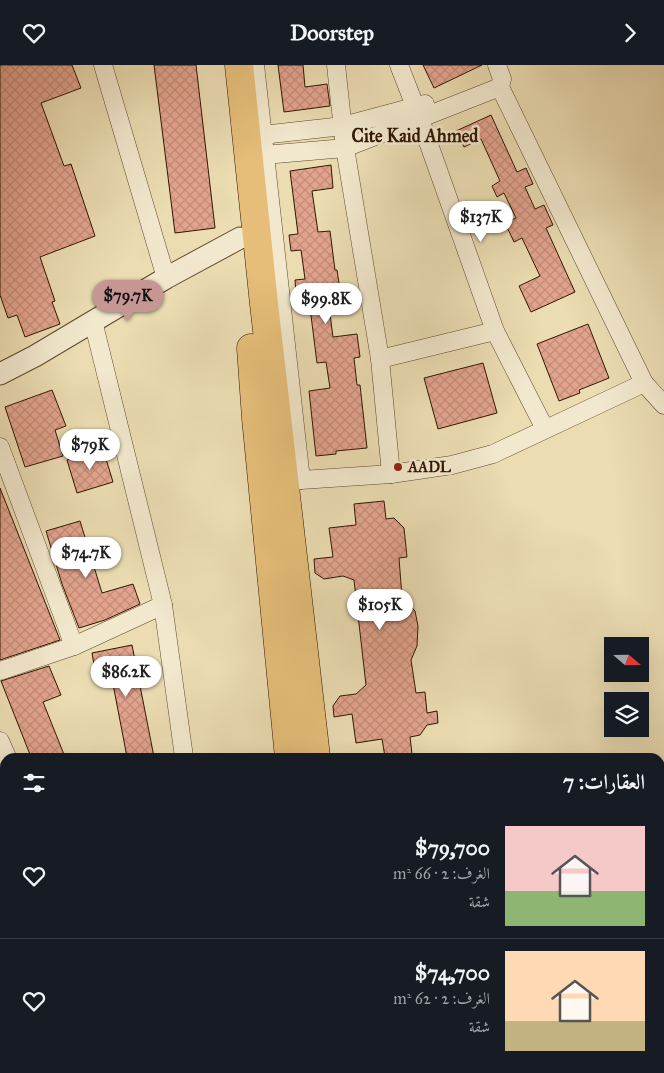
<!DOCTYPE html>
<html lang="ar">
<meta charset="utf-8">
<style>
:root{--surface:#171b24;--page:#242831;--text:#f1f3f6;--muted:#9ea1a6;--line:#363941;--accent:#c59692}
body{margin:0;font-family:"IM FELL Great Primer",Amiri,serif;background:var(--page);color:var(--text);direction:rtl;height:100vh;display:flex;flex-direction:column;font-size:19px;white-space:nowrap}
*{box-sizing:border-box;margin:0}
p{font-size:16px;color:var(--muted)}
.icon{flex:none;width:28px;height:28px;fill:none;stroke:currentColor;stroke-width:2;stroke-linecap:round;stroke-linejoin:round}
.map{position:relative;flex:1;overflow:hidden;direction:ltr}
.side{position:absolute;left:0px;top:688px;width:665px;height:321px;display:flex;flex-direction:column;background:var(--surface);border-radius:15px 15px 0 0;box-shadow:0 5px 20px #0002;direction:rtl}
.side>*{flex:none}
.needle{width:32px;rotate:110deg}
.fabs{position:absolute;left:604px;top:572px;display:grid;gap:10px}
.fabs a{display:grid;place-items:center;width:45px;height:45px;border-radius:0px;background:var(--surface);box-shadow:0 5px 20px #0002;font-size:25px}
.price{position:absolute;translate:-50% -42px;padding:0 11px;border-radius:18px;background:#fff;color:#222;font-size:16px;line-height:32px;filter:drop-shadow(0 1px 2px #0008)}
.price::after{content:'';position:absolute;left:50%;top:30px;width:15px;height:11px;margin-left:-8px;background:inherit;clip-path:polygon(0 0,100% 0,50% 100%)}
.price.selected{background:var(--accent);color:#111}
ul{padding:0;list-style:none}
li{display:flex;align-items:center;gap:15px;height:125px;padding:0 20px}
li+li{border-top:1px solid var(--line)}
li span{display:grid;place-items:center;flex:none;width:140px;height:100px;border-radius:0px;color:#555}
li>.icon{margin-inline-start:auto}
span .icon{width:60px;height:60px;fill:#fffc;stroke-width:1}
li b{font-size:21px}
h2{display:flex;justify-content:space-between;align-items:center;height:60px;padding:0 20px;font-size:21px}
header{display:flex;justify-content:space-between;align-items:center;height:65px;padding:0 20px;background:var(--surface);font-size:22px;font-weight:700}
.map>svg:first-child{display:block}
</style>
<header><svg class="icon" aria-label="forward" viewBox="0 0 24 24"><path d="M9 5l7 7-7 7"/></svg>Doorstep<svg class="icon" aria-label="heart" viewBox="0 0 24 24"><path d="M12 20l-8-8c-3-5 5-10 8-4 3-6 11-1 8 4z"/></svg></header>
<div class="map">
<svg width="664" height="1008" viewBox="0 0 664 1008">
<defs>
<pattern id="green-dots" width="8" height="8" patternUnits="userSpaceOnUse" patternTransform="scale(1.25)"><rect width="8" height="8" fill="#bac08a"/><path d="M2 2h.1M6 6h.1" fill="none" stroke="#a0a475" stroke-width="1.8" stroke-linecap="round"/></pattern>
<pattern id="building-cross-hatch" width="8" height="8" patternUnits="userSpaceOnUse" patternTransform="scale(1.25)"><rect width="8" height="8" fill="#e3a48e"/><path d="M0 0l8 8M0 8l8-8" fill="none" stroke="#c38c79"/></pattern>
</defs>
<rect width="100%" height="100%" fill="#ebdcb2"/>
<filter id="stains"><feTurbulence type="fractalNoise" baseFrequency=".004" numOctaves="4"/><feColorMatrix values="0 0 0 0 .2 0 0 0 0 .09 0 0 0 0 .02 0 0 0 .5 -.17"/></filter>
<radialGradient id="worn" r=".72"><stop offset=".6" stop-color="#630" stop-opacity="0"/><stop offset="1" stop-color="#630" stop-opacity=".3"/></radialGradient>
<!-- green -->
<polygon fill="url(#green-dots)" stroke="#756a45" points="0,791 5,805 5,858 0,860"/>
<!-- pitch -->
<polygon fill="#bac08a" stroke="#756a45" points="346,1004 623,1004 624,1008 346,1008"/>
<!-- building -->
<g fill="url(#building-cross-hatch)" stroke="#301500">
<polygon points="0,0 72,0 81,23 41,38 64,101 71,99 95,171 40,192 55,236 52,237 60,259 25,272 17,250 8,253 0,230"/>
<polygon points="154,0 196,0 215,163 175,168"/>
<polygon points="278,0 303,0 305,22 327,19 330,41 284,47"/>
<polygon points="423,0 482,0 434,23"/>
<polygon points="491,50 517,107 526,103 533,119 525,122 535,144 544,140 553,160 546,163 575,227 531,247 519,221 540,211 522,173 514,177 505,158 516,153 504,128 497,132 492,121 500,116 481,74 464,82 456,66"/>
<polygon points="331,100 333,123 312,126 318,167 330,166 335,205 337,205 340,225 327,227 333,272 357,269 360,292 354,293 357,320 360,320 367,383 336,386 336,389 316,391 309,326 330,323 326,297 317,298 308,227 296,229 295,215 305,214 301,185 291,186 289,170 298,169 290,106"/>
<polygon points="588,259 609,313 579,325 580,328 559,336 537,279"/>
<polygon points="483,298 497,348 438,364 424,313"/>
<polygon points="52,325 66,361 55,365 63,391 25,402 5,342"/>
<polygon points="103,384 113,417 77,428 67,395"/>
<polygon points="0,423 60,575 0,595"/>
<polygon points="384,436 386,454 394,453 404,463 407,492 399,493 402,532 415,546 418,561 417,581 411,595 416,628 425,627 427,648 437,646 438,658 427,660 420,670 410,672 412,689 388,692 385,692 382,674 356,678 352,649 334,652 333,641 340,631 356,629 366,620 354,515 343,511 324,514 315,508 314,494 333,492 329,463 356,460 354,439"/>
<polygon points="80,456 102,528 133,519 140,539 105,555 79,563 62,519 46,466"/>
<polygon points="132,580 154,692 127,692 112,614 97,617 92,588"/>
<polygon points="49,601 61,630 43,637 65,692 31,692 1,616"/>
</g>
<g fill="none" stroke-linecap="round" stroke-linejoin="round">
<!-- minor casing -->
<g stroke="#5f472c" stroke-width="19">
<g id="minor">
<polyline points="103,0 166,213"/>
<polyline points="255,0 301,415"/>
<polyline points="336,0 345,83 380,294 391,409"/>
<polyline points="399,0 420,54 495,266 545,364"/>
<polyline points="262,70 343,61 425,39"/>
<polyline points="264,90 345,83 500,22"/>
<polyline points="93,256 163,540 184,692"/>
<polyline points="380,294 495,266"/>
<polyline points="644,318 664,340"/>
<polyline points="0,382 74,581"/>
<polyline points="284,418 301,415 391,409 452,400 493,389 644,318 500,22 502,14 497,0"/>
<polyline points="0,606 74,581 163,540"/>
<polyline points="0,676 7,692"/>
<polyline points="0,938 5,941"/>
<polyline points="101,1004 107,1008"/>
<polyline points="136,1004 138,1008"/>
</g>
</g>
<!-- tertiary casing -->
<g stroke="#5f472c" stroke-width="23">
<polyline id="tertiary" points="0,309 35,291 166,213 240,173"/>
</g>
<!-- trunk casing -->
<g stroke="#301500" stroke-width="29">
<g id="trunk">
<polyline points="239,0 264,239 316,692"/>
<polyline points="251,283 256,353 289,692"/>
<polyline points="285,1008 285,1004"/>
<polyline points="313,1008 313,1004"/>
</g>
</g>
<!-- minor -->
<use href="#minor" stroke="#f2e8cd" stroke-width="18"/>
<!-- tertiary -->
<use href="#tertiary" stroke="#f2e8cd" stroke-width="21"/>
<!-- trunk -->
<use href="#trunk" stroke="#e6be79" stroke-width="28"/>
</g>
<!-- markers -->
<circle fill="#8f2418" stroke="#f2e8cd" stroke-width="2" cx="398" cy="402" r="5"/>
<g text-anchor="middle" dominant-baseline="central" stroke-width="5" stroke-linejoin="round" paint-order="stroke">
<!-- poi labels -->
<g font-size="15" font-weight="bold" fill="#301500" stroke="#f2e8cd" text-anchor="start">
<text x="408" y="402">AADL</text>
</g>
<!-- quarter labels -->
<g font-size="18" font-weight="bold" fill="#301500" stroke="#f2e8cd">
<text x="415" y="71">Cite Kaid Ahmed</text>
</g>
</g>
<rect width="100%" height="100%" filter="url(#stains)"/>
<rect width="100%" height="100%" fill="url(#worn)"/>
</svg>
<div class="fabs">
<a><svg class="needle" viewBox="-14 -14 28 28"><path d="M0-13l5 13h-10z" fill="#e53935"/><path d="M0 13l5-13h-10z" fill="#9ea1a6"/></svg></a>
<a><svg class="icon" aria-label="layers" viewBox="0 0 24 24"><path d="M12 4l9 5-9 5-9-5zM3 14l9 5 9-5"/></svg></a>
</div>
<b class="price" style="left:481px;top:178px">$137K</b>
<b class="price selected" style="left:128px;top:257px">$79.7K</b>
<b class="price" style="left:326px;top:260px">$99.8K</b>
<b class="price" style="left:90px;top:406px">$79K</b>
<b class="price" style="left:86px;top:514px">$74.7K</b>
<b class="price" style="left:380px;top:566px">$105K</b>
<b class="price" style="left:126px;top:633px">$86.2K</b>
<section class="side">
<h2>العقارات: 7<svg class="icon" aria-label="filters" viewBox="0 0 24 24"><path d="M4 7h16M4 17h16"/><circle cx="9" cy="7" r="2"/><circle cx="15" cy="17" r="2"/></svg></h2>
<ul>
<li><span style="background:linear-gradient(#f6c9c9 65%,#8fb573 0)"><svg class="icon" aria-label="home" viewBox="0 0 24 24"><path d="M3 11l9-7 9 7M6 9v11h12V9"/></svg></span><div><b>$79,700</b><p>الغرف: 2 · 66 m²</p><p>شقة</p></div><svg class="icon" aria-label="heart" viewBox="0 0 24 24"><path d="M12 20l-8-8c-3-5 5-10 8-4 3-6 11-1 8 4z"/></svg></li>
<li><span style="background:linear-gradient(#ffd9b3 70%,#c2b280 0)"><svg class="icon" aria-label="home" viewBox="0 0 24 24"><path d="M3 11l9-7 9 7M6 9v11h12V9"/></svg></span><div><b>$74,700</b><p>الغرف: 2 · 62 m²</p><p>شقة</p></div><svg class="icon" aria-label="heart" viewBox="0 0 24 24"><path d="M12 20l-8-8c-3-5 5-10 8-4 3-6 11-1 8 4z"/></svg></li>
</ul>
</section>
</div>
